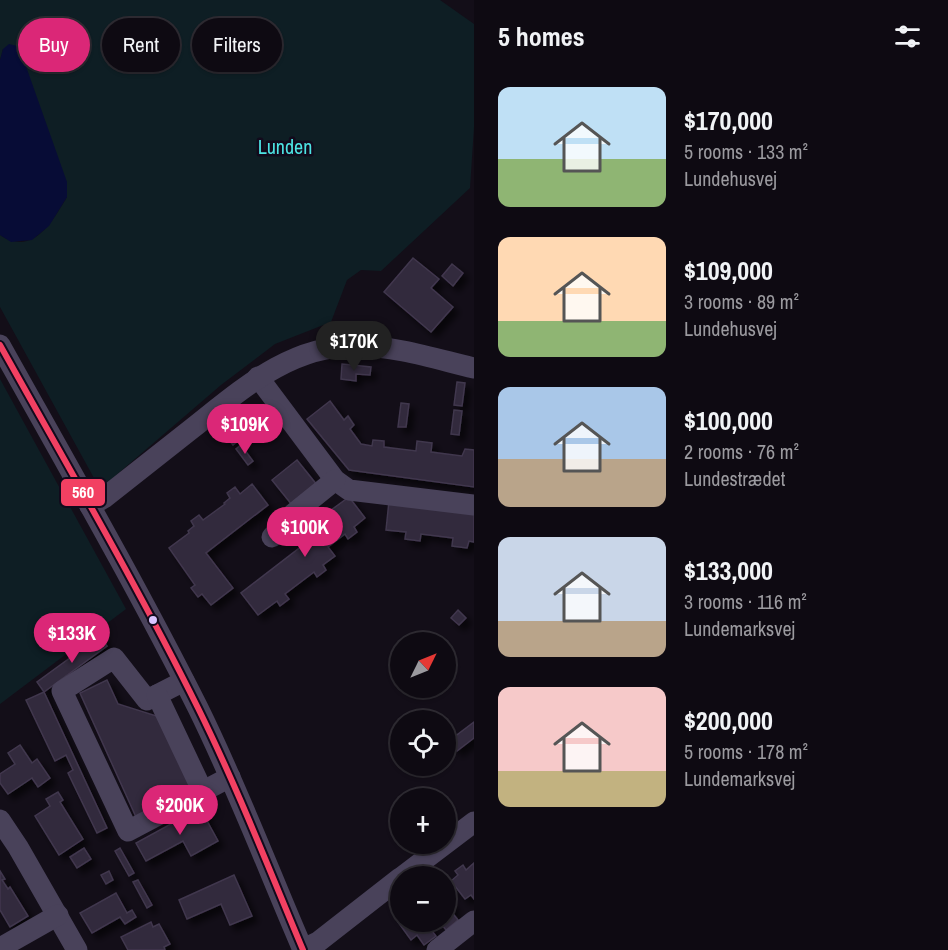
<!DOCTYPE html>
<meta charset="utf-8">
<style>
:root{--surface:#0e0a12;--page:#1c1820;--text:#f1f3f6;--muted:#9b9a9f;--line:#2e2b32;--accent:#db2777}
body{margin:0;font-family:"Archivo Narrow",sans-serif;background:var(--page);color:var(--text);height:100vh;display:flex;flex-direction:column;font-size:22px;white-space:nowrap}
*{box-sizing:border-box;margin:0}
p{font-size:20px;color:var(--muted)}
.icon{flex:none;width:33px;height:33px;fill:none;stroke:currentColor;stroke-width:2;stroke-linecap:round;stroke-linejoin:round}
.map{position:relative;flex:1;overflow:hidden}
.drawer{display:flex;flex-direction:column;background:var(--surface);width:474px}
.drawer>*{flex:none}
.hud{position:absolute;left:18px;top:18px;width:366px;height:54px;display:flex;gap:12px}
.needle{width:39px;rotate:47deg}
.controls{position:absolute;left:390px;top:632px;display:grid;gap:12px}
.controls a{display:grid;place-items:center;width:66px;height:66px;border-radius:50%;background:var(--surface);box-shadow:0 2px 4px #0004,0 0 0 2px var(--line);font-size:30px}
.price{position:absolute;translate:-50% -51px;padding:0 14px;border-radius:21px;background:var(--accent);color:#fff;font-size:20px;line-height:39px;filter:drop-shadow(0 2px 3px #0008)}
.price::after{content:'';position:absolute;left:50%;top:36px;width:18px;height:14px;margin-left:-9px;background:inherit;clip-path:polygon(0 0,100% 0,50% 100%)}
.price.active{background:#222;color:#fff}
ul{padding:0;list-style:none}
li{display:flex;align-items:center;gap:18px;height:150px;padding:0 24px}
li span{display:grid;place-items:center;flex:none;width:168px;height:120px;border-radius:12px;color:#555}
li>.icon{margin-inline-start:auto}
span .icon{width:72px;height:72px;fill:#fffc;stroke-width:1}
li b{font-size:26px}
h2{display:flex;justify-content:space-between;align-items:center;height:72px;padding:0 24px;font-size:26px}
.chip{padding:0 21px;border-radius:27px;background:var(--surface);box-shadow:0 2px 4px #0004,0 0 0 2px var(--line);font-size:21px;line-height:54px}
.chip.active{background:var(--accent);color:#fff}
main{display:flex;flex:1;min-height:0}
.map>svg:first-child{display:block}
</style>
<main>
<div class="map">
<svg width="474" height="950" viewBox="0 0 474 950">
<defs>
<filter id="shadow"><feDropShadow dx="5.5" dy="5.5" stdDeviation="3" flood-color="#0009"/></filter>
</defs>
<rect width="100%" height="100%" fill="#130e18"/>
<!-- green -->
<g fill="#0e1e24">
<path d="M0,0h440l34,24v103l-4,61 -89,83 -20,-1 -14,10 -16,42 -56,22 -54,41 -121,104 -100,-182v-72c33,22 52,-13 67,-38l-64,-148 -3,11z"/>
<polygon points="0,379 126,609 0,704"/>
</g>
<!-- water -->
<polygon fill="#070c36" points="9,44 17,46 22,55 67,182 67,197 49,226 32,240 11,242 0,235 0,60 3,49"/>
<!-- building -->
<g fill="#322a3c" stroke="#41374e" stroke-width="1.5" filter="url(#shadow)">
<polygon points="413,258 439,279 431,288 453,307 431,332 384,292"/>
<polygon points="452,264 463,273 453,286 442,276"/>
<polygon points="342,364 371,367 370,375 356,374 356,381 341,379"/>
<polygon points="457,382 465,383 462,406 454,405"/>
<polygon points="330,401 344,420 348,416 354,425 350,429 361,444 372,446 373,440 384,441 384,447 416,451 417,441 432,443 431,452 462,456 465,449 474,450 474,487 349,470 307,419"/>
<polygon points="401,403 409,404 406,427 398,427"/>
<polygon points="454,410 462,411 459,435 451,434"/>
<polygon points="226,426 238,441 233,445 221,430"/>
<polygon points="241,445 253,461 248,465 236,449"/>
<polygon points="297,460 317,485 292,505 272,480"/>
<polygon points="252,484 268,505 206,553 233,588 211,605 202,594 198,597 191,588 195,585 169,548 189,533 188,531 194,526 191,521 199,515 203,520 225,504 224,503 230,498 227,493 235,487 240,494"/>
<polygon points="349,497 365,518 354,527 357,532 348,539 345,534 328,547 335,556 323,565 326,570 317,577 314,572 285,594 289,599 280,606 277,601 258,615 241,593 316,535 309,526"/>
<polygon points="389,501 474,512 474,542 469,541 467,548 452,546 453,538 421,534 420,541 405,539 406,532 386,530"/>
<polygon points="458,610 466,618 459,625 451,618"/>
<polygon points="100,636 107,646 44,692 37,682"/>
<polygon points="107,680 118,704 163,718 195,787 136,817 80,693"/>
<polygon points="44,692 107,828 97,833 68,773 73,770 66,755 55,761 26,700"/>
<polygon points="474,722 474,738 457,751 449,741"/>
<polygon points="20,745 32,763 37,759 50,778 38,787 32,778 8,794 0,783 0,774 15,764 8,753"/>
<polygon points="58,792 63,800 60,802 83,839 59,855 35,816 50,806 46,799"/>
<polygon points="200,808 218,841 191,856 183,841 146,861 136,843"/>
<polygon points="84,848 91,859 77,868 70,857"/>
<polygon points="120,848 134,873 129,876 115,851"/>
<polygon points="474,863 474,899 471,895 465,899 451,881 458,875 455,871 463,865 466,870"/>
<polygon points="0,871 5,879 2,880 8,889 10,887 28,916 10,927 0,910"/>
<polygon points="109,871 113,880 106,884 101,875"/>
<polygon points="234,875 252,916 230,925 221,904 187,919 179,900"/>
<polygon points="138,880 152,905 147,908 133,882"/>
<polygon points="116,893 127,913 132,910 136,917 125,924 120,917 92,933 80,913"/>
<polygon points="446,896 454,907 450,910 458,920 446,930 439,921 446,921"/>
<polygon points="400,920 435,921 428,926 436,936 424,945 417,935 411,940 398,922"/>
<polygon points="151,922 153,927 159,924 170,944 164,947 165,950 128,950 121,937"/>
</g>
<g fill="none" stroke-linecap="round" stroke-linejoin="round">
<!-- minor -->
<g stroke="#49425a" stroke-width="21">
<path d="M0,345c67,120 136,240 198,363 39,79 70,161 105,242"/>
<polyline points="258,377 335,480 349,490 474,505"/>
<path d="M90,506l14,-8c30,-24 60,-47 90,-71 48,-38 98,-83 164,-81 38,0 78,13 116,22"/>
<polyline points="272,537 293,514 335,480"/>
<polyline points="184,681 147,700 114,658 62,691 128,831 230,777"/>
<polyline points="157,695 202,790"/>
<polyline points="0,820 18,847 77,950"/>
<polyline points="403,876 474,822"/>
<polyline points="0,948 58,915"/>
<polyline points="303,949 318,942 400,878"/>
<polyline points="437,950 474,921"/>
</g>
<!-- bus-1 casing -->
<g stroke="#120a1c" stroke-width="10">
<path id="bus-1" d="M0,345c67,120 137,240 198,363 39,79 71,161 105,242"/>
</g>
<!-- bus-1 -->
<use href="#bus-1" stroke="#f24062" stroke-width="6"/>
</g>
<!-- markers -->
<circle fill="#dac5ff" stroke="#120a1c" stroke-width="2" cx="153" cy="620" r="5"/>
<g text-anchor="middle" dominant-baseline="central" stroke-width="5" stroke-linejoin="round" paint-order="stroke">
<!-- park labels -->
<g font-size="20" fill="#4de4e4" stroke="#120a1c">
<text x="285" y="146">Lunden</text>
</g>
</g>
<rect stroke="#120a1c" stroke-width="2" x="60" y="478" width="46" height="29" rx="6" fill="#f24062"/>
<g font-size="16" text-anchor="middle" font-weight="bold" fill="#fff">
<text x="83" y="498">560</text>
</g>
</svg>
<div class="controls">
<a><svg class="needle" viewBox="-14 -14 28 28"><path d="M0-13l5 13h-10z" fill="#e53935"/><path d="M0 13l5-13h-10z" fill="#9b9a9f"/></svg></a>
<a><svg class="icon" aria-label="locate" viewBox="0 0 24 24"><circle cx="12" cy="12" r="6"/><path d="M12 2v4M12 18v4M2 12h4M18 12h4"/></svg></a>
<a>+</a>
<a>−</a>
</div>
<b class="price active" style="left:354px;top:372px">$170K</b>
<b class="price" style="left:245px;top:455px">$109K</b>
<b class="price" style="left:305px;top:558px">$100K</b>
<b class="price" style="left:72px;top:664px">$133K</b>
<b class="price" style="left:180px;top:836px">$200K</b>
<div class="hud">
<a class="chip active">Buy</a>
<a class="chip">Rent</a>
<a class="chip">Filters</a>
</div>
</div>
<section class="drawer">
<h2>5 homes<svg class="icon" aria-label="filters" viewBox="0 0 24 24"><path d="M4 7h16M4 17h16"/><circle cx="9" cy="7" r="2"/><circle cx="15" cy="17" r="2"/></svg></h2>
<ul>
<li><span style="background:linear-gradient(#bfe0f5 60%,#8fb573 0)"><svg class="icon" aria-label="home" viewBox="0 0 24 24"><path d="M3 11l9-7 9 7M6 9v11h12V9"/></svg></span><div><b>$170,000</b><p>5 rooms · 133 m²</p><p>Lundehusvej</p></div></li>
<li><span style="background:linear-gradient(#ffd9b3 70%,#8fb573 0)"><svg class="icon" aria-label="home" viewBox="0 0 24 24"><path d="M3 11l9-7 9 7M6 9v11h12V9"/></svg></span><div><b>$109,000</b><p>3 rooms · 89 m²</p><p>Lundehusvej</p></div></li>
<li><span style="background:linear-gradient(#a9c7e8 60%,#b9a48a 0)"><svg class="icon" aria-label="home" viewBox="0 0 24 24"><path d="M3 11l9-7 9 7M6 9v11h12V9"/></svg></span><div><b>$100,000</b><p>2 rooms · 76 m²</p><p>Lundestrædet</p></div></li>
<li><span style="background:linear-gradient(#c9d6e8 70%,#b9a48a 0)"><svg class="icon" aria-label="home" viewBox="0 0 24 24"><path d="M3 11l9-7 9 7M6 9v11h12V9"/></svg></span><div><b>$133,000</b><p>3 rooms · 116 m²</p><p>Lundemarksvej</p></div></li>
<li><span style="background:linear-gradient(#f6c9c9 70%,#c2b280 0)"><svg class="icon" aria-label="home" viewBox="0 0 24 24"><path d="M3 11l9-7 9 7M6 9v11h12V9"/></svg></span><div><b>$200,000</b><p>5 rooms · 178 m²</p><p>Lundemarksvej</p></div></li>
</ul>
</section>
</main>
